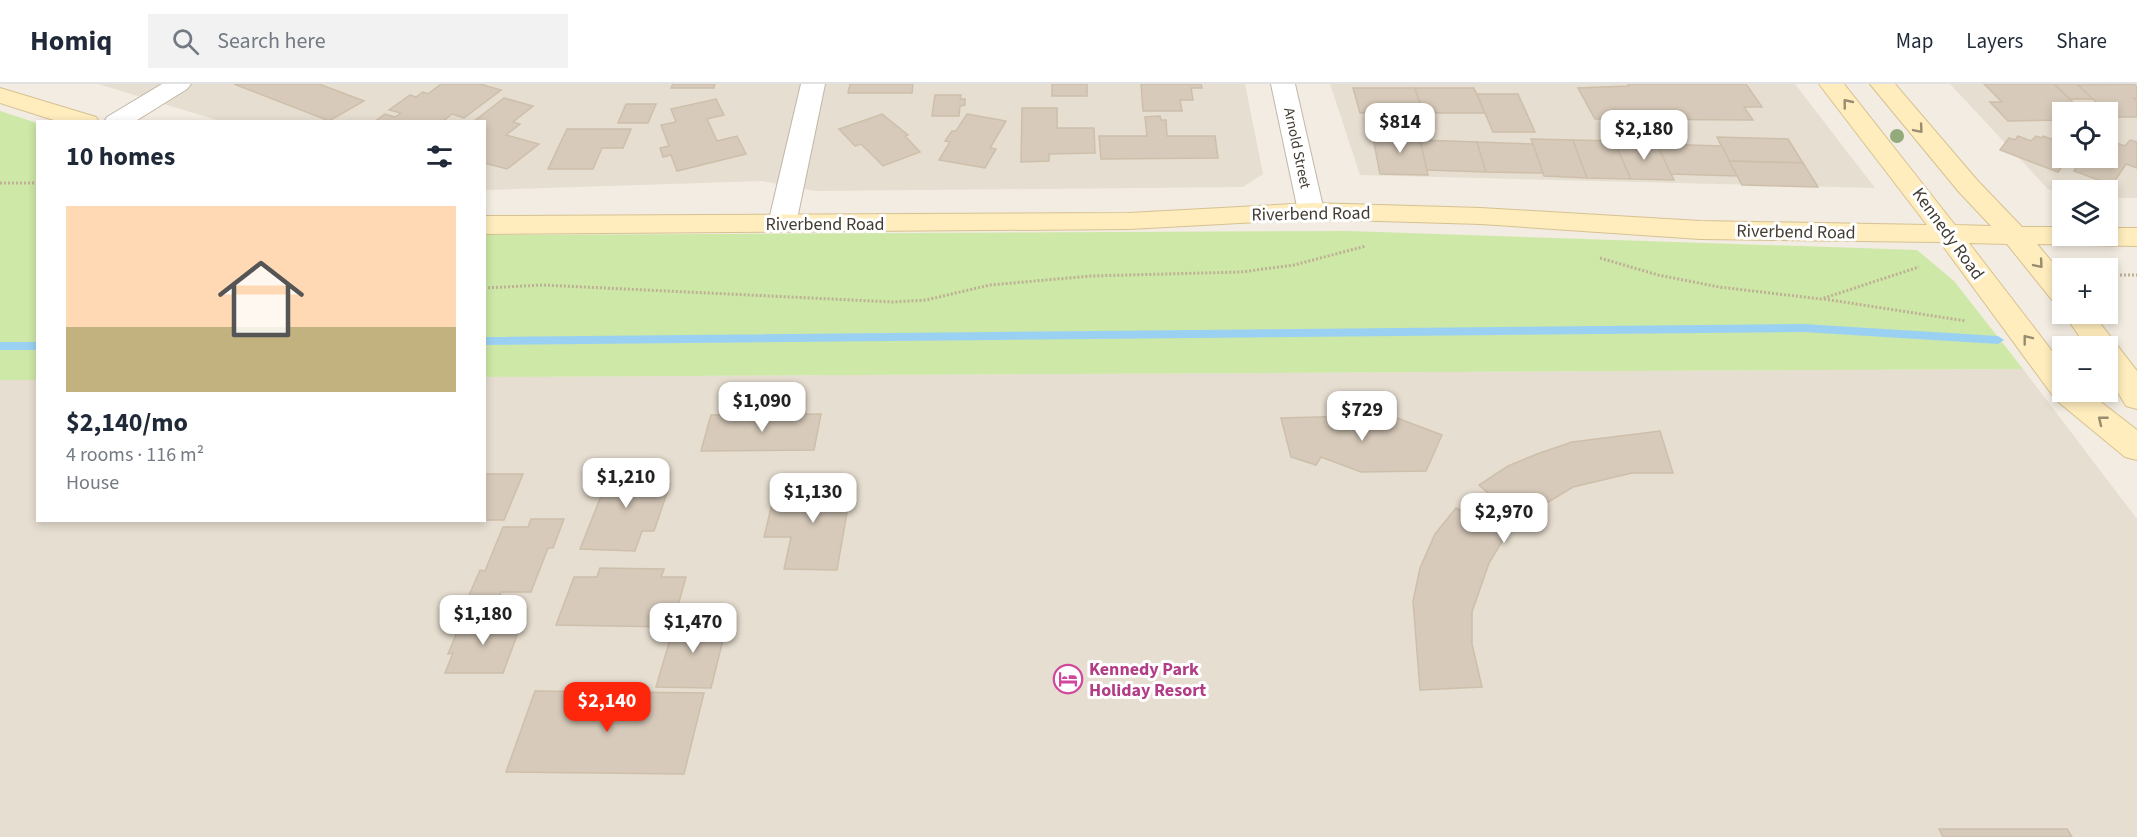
<!DOCTYPE html>
<meta charset="utf-8">
<style>
:root{--surface:#fff;--page:#f2f2f3;--text:#1f2937;--muted:#747a83;--line:#e0e1e3;--accent:#ff270b}
body{margin:0;font-family:"Source Sans 3",sans-serif;background:var(--page);color:var(--text);height:100vh;display:flex;flex-direction:column;font-size:22px;white-space:nowrap}
*{box-sizing:border-box;margin:0}
p{font-size:20px;color:var(--muted)}
.icon{flex:none;width:33px;height:33px;fill:none;stroke:currentColor;stroke-width:2;stroke-linecap:round;stroke-linejoin:round}
.map{position:relative;flex:1;overflow:hidden}
.details{position:absolute;left:36px;top:36px;width:450px;height:402px;display:flex;flex-direction:column;background:var(--surface);border-radius:0px;box-shadow:0 3px 9px #0003}
.details>*{flex:none}
.buttons{position:absolute;left:2052px;top:18px;display:grid;gap:12px}
.buttons a{display:grid;place-items:center;width:66px;height:66px;border-radius:0px;background:var(--surface);box-shadow:0 3px 9px #0003;font-size:30px}
.price{position:absolute;translate:-50% -51px;padding:0 14px;border-radius:12px;background:#fff;color:#222;font-size:20px;line-height:39px;filter:drop-shadow(0 2px 3px #0008)}
.price::after{content:'';position:absolute;left:50%;top:36px;width:18px;height:14px;margin-left:-9px;background:inherit;clip-path:polygon(0 0,100% 0,50% 100%)}
.price.on{background:var(--accent);color:#fff}
ul{padding:0;list-style:none}
li{display:grid;align-content:center;gap:12px;height:318px;padding:0 30px}
li+li{border-top:2px solid var(--line)}
li span{display:grid;place-items:center;height:186px;border-radius:0px;color:#555}
li>.icon{margin-inline-start:auto}
span .icon{width:108px;height:108px;fill:#fffc;stroke-width:1}
li b{font-size:26px}
h2{display:flex;justify-content:space-between;align-items:center;height:72px;padding:0 30px;font-size:26px}
header{display:flex;align-items:center;gap:36px;box-sizing:border-box;height:84px;padding:0 30px;background:var(--surface);border-bottom:2px solid var(--line)}
header strong{font-size:28px}
nav{display:flex;gap:33px;margin-inline-start:auto;font-size:21px}
.search{width:420px;height:54px;background:var(--page);display:flex;align-items:center;gap:15px;box-sizing:border-box;padding:0 21px;border-radius:0px;color:var(--muted);font-size:22px}
.map>svg:first-child{display:block}
</style>
<header>
<strong>Homiq</strong>
<div class="search"><svg class="icon" aria-label="search" viewBox="0 0 24 24"><circle cx="10" cy="10" r="6"/><path d="M15 15l6 6"/></svg>Search here</div>
<nav><a>Map</a><a>Layers</a><a>Share</a></nav>
</header>
<div class="map">
<svg width="2137" height="753" viewBox="0 0 2137 753">
<rect width="100%" height="100%" fill="#f2ece2"/>
<!-- residential -->
<g fill="#e6ded0" fill-rule="evenodd">
<polygon points="98,0 1245,0 1263,90 1243,103 816,107 762,97 485,106 484,38 220,37"/>
<polygon points="1330,0 1795,0 1875,104 1360,91"/>
<path d="M1950,0h187v114h-29v-8h-46v6l-15,-8zM2062,28h46v46h-46z"/>
<polygon points="2023,285 2137,435 2137,753 0,753 0,296 37,296 38,436 484,436 485,293"/>
</g>
<!-- green -->
<g fill="#cee8a8">
<polygon points="0,27 37,39 37,296 0,296"/>
<polygon points="1348,147 1917,166 1954,197 2023,285 485,293 485,151"/>
</g>
<g fill="none" stroke-linecap="round" stroke-linejoin="round">
<!-- stream -->
<g fill="#9ad1f2" fill-rule="evenodd">
<polygon points="1803,240 1998,252 2004,256 1998,260 1803,248 484,261 484,253"/>
<rect x="0" y="258" width="38" height="8"/>
</g>
</g>
<!-- building -->
<g fill="#d7caba" stroke="#cebfaa" stroke-width="1.5">
<polygon points="234,0 319,0 364,17 329,37"/>
<polygon points="441,0 480,0 501,6 464,34 452,30 442,38 374,38 385,30 395,33 401,29 389,26 410,11 416,13 423,8 428,10"/>
<polygon points="673,0 715,0 714,4 671,4"/>
<polygon points="850,0 913,0 912,9 848,9"/>
<rect x="1052" y="0" width="35" height="12"/>
<polygon points="1141,0 1201,0 1202,4 1191,4 1193,16 1180,16 1182,27 1143,27"/>
<polygon points="1628,0 1746,0 1762,23 1744,23 1753,36 1595,35 1578,4 1629,2"/>
<polygon points="1984,0 2054,0 2083,28 2062,28 2060,31 2062,36 2008,37 1990,18 2002,18"/>
<polygon points="2054,0 2077,0 2093,15 2070,15"/>
<polygon points="2134,0 2137,3 2137,14 2134,14 2137,17 2137,33 2112,33 2078,1"/>
<polygon points="1353,4 1415,4 1423,29 1360,29"/>
<polygon points="1415,4 1474,4 1485,29 1423,29"/>
<polygon points="1477,10 1518,10 1535,48 1493,48"/>
<polygon points="935,11 961,11 960,15 965,15 965,21 960,22 959,32 932,32"/>
<polygon points="504,14 533,22 513,38 520,40 506,51 539,60 507,85 484,79 484,38 473,38"/>
<polygon points="716,15 724,31 707,35 717,57 737,52 746,70 677,87 671,71 663,73 660,64 669,62 661,41 676,38 671,25"/>
<polygon points="626,20 656,20 648,39 618,39"/>
<polygon points="1022,24 1057,24 1057,44 1094,44 1095,69 1049,70 1049,77 1021,78"/>
<polygon points="882,30 908,51 905,52 920,68 883,82 861,60 855,62 839,45"/>
<polygon points="967,30 1006,37 990,64 996,65 985,84 939,76 950,58 945,57 952,47 956,47"/>
<polygon points="1160,32 1161,36 1166,36 1167,52 1215,52 1218,74 1101,75 1099,52 1147,52 1145,33"/>
<polygon points="567,45 631,45 623,64 602,64 593,85 548,85"/>
<polygon points="1372,49 1419,51 1428,91 1380,90"/>
<polygon points="2018,52 2031,57 2036,52 2042,54 2043,52 2062,59 2062,74 2108,74 2108,56 2125,62 2130,56 2137,58 2137,84 2126,80 2112,101 2074,87 2079,80 2067,75 2058,88 2000,66 2009,54 2015,56"/>
<polygon points="1717,53 1788,55 1803,79 1729,77"/>
<polygon points="1531,55 1573,56 1587,94 1544,92"/>
<polygon points="1420,56 1477,58 1486,88 1427,86"/>
<polygon points="1573,56 1614,57 1631,95 1587,94"/>
<polygon points="1614,57 1656,58 1674,96 1631,95"/>
<polygon points="1477,58 1533,60 1543,89 1486,88"/>
<polygon points="1657,60 1722,62 1737,92 1671,90"/>
<polygon points="1729,77 1803,79 1818,103 1742,101"/>
<polygon points="821,330 814,366 701,367 711,331"/>
<polygon points="1389,331 1442,351 1426,387 1361,388 1321,373 1316,381 1291,373 1281,334"/>
<polygon points="1660,347 1673,389 1632,389 1573,403 1522,434 1506,451 1489,479 1472,528 1472,560 1482,603 1420,606 1413,517 1420,484 1435,450 1456,424 1477,435 1495,415 1479,401 1508,382 1537,370 1572,358"/>
<polygon points="613,382 663,383 658,400 670,400 654,447 642,447 635,467 580,465"/>
<polygon points="484,390 523,390 504,436 484,436"/>
<polygon points="805,393 853,394 837,486 784,485 791,453 764,453 772,420 800,420"/>
<polygon points="531,435 564,435 553,464 548,464 531,508 501,508 498,518 466,518 480,486 485,487 503,443 528,443"/>
<polygon points="600,484 664,485 661,493 686,493 672,543 556,541 574,493 597,493"/>
<polygon points="523,535 503,589 445,589 453,569 448,570 462,536"/>
<polygon points="676,535 728,536 711,604 656,603"/>
<polygon points="535,607 704,609 684,690 506,688"/>
<polygon points="1939,745 2067,745 2072,753 1943,753"/>
</g>
<g fill="none" stroke-linecap="round" stroke-linejoin="round">
<!-- street casing -->
<g stroke="#c0b7a7" stroke-width="2">
<g id="street">
<polygon points="162,0 191,0 187,5 134,38 104,38 107,33"/>
<polygon points="801,0 825,0 796,140 792,146 782,148 772,146 768,140"/>
<polygon points="1271,0 1295,0 1324,127 1321,133 1311,135 1301,133 1298,127"/>
</g>
</g>
<!-- secondary casing -->
<g stroke="#d7c191" stroke-width="2">
<g id="secondary">
<polygon points="1819,0 1844,0 1955,141 1991,142 1959,108 1870,0 1895,0 1977,96 2022,143 2062,143 2062,152 2108,152 2108,144 2137,144 2137,162 2037,160 2062,190 2062,219 2052,216 2007,160 1969,159 2062,280 2062,308 2088,308 2137,346 2137,376 2125,373 2056,316 1940,158 1700,155 1481,140 1311,135 1129,145 484,150 484,132 1129,129 1311,119 1481,124 1700,137 1927,141"/>
<polygon points="0,4 96,33 99,38 60,38 0,19"/>
<polygon points="2064,230 2093,230 2137,287 2137,325 2126,322 2108,292 2108,262 2086,262"/>
</g>
</g>
<!-- path -->
<g stroke="#bfaf95" stroke-width="3" stroke-dasharray="2 2" stroke-linecap="butt">
<polyline points="0,99 38,99"/>
<polyline points="1600,174 1658,191 1719,203 1821,215 1919,183"/>
<polyline points="2108,191 2137,191"/>
<polyline points="484,204 543,201 893,218 926,216 990,201 1091,192 1241,188 1294,181 1366,162"/>
<polyline points="1824,215 1966,237"/>
</g>
<!-- street -->
<use href="#street" fill="#fff" fill-rule="evenodd"/>
<!-- secondary -->
<use href="#secondary" fill="#ffedbe" fill-rule="evenodd"/>
</g>
<!-- trees -->
<circle fill="#93ab7a" cx="1897" cy="52" r="7"/>
<!-- one-way arrows -->
<defs><path id="oneway-chevron" d="M-2-3.5L2.5 0L-2 3.5" fill="none" stroke-width="1.6" stroke-linecap="round" stroke-linejoin="round" transform="scale(1.5)"/></defs>
<g stroke="#988c71">
<use href="#oneway-chevron" transform="translate(1847 19) rotate(-129)"/>
<use href="#oneway-chevron" transform="translate(1919 45) rotate(50)"/>
<use href="#oneway-chevron" transform="translate(2039 180) rotate(50)"/>
<use href="#oneway-chevron" transform="translate(2027 255) rotate(-128)"/>
<use href="#oneway-chevron" transform="translate(2102 336) rotate(-141)"/>
</g>
<!-- icons -->
<defs>
<g id="hotel-ring" transform="scale(1.5)"><circle r="9.5" fill="#fff" stroke="#d1479c" stroke-width="1.5"/><path d="M-6-4.5h1.5V1H6V5H4.5V3h-9V5H-6ZM-4 0a1.8 1.8 0 1 1 3.6 0ZM.5 0V-2.5h3Q6-2.5 6 0Z" fill="#d1479c"/></g>
</defs>
<g fill-rule="evenodd">
<use href="#hotel-ring" x="1068" y="595"/>
</g>
<g text-anchor="middle" dominant-baseline="central" stroke-width="6" stroke-linejoin="round" paint-order="stroke">
<!-- far-street labels -->
<g font-size="15" fill="#433c32" stroke="#fff">
<text transform="translate(1297 64) rotate(78)">Arnold Street</text>
</g>
<!-- street labels -->
<g font-size="18" fill="#433c32" stroke="#fff">
<text transform="translate(1311 130) rotate(-1)">Riverbend Road</text>
<text x="825" y="140">Riverbend Road</text>
<text transform="translate(1796 148) rotate(1)">Riverbend Road</text>
<text transform="translate(1948 150) rotate(54)">Kennedy Road</text>
</g>
<!-- hotel labels -->
<g font-size="18" font-weight="bold" fill="#b23c85" stroke="#fff" text-anchor="start">
<text x="1089" y="585">Kennedy Park<tspan x="1089" dy="21">Holiday Resort</tspan></text>
</g>
</g>
</svg>
<div class="buttons">
<a><svg class="icon" aria-label="locate" viewBox="0 0 24 24"><circle cx="12" cy="12" r="6"/><path d="M12 2v4M12 18v4M2 12h4M18 12h4"/></svg></a>
<a><svg class="icon" aria-label="layers" viewBox="0 0 24 24"><path d="M12 4l9 5-9 5-9-5zM3 14l9 5 9-5"/></svg></a>
<a>+</a>
<a>−</a>
</div>
<b class="price" style="left:1400px;top:70px">$814</b>
<b class="price" style="left:1644px;top:77px">$2,180</b>
<b class="price" style="left:762px;top:349px">$1,090</b>
<b class="price" style="left:1362px;top:358px">$729</b>
<b class="price" style="left:626px;top:425px">$1,210</b>
<b class="price" style="left:813px;top:440px">$1,130</b>
<b class="price" style="left:1504px;top:460px">$2,970</b>
<b class="price" style="left:483px;top:562px">$1,180</b>
<b class="price" style="left:693px;top:570px">$1,470</b>
<b class="price on" style="left:607px;top:649px">$2,140</b>
<section class="details">
<h2>10 homes<svg class="icon" aria-label="filters" viewBox="0 0 24 24"><path d="M4 7h16M4 17h16"/><circle cx="9" cy="7" r="2"/><circle cx="15" cy="17" r="2"/></svg></h2>
<ul>
<li><span style="background:linear-gradient(#ffd9b3 65%,#c2b280 0)"><svg class="icon" aria-label="home" viewBox="0 0 24 24"><path d="M3 11l9-7 9 7M6 9v11h12V9"/></svg></span><div><b>$2,140/mo</b><p>4 rooms · 116 m²</p><p>House</p></div></li>
</ul>
</section>
</div>
